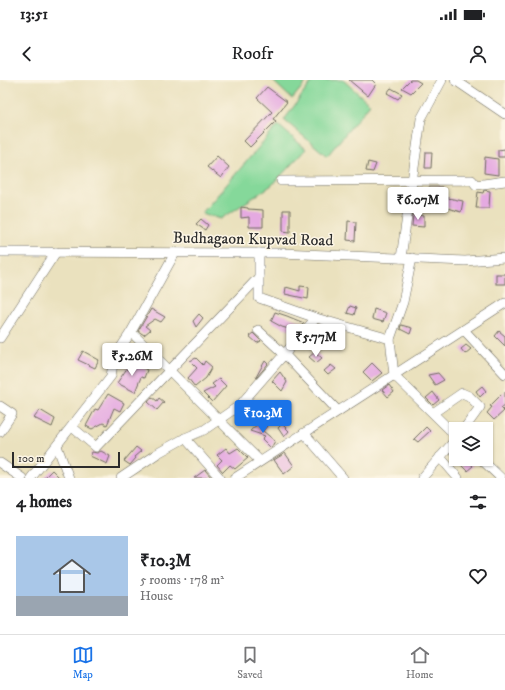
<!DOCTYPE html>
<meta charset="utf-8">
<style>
:root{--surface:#fff;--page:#f6f6f6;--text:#202124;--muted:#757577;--line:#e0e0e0;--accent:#1a73e8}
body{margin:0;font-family:"IM FELL DW Pica",serif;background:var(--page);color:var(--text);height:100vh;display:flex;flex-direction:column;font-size:15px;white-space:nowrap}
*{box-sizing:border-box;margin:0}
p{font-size:13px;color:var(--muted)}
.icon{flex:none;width:22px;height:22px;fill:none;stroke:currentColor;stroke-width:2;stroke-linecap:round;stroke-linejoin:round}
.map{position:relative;height:398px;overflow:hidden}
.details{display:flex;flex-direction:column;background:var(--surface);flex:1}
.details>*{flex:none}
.controls{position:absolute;left:449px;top:342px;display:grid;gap:8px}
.controls a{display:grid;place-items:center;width:44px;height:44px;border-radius:0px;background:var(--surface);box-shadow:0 1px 3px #0004;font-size:20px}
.scale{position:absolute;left:12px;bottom:10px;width:108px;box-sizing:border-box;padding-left:4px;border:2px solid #2b2b2b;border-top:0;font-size:11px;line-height:14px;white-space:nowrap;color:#2b2b2b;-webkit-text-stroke:3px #fcf5e5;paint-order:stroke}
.price{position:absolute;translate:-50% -34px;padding:0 9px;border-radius:4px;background:#fff;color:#222;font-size:13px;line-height:26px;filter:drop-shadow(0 1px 2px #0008)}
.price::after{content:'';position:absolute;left:50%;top:24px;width:12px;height:9px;margin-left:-6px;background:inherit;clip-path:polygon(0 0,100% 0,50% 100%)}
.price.active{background:var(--accent);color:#fff}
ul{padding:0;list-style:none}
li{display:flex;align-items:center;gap:12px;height:100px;padding:0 16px}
li span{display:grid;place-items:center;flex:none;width:112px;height:80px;border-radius:0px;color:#555}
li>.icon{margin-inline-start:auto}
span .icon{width:48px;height:48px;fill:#fffc;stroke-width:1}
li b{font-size:17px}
h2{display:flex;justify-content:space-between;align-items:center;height:48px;padding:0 16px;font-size:17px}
.status{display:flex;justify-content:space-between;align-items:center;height:28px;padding:0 20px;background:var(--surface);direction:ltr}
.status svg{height:11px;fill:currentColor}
header{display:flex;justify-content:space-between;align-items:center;height:52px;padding:0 16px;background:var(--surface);font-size:18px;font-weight:600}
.tab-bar{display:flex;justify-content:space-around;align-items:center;height:56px;border-top:1px solid var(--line);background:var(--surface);font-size:11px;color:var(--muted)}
.tab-bar a{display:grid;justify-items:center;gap:2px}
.tab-bar .active{color:var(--accent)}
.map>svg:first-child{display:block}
</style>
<div class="status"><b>13:51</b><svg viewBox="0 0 49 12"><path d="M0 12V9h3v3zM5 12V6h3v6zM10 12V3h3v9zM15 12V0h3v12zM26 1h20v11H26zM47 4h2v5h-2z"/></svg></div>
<header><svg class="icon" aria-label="back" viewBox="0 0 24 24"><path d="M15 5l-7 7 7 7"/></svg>Roofr<svg class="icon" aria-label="person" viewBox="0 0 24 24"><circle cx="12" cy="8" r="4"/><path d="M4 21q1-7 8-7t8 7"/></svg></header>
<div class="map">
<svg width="505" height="398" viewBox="0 0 505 398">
<rect width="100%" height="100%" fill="#fcf5e5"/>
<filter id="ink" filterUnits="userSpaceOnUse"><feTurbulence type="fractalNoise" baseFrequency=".025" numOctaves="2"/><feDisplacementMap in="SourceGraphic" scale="8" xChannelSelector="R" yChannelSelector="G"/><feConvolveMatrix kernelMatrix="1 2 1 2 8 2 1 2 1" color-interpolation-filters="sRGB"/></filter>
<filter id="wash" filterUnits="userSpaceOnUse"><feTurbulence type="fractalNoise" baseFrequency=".012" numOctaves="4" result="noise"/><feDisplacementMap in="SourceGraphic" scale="16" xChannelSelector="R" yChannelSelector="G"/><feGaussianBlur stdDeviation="0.9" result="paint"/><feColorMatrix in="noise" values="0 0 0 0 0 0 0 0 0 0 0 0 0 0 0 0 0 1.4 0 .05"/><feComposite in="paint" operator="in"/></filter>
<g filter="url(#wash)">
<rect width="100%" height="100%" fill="#eae1be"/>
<!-- green -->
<g fill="#85d89a" stroke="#588262">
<polygon points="272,0 308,0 292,19"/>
<polygon points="313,0 343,0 370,24 327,76 284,40"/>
<polygon points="278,45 306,69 272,105 221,139 202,133"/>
</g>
<g id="blocks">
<!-- building -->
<g fill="#e5aae1">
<polygon points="349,0 372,0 376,4 368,16"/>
<polygon points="410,0 416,0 421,3 411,13 402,8"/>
<polygon points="267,7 287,22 273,39 276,41 250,67 244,61 272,32 257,18"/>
<polygon points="391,8 402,14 398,19 387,13"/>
<polygon points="505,69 505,77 498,77 498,70"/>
<polygon points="426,72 432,72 431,88 425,88"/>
<polygon points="217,76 229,87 221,98 207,87"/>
<polygon points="485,77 498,79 498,95 484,93"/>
<polygon points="368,82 376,84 373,92 366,91"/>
<polygon points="429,107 442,107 440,121 427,119"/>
<polygon points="484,110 490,111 489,128 476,128 478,112 483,113"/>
<polygon points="443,117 463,121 461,132 440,126"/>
<polygon points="241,127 248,128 248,129 263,130 263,147 249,147 249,137 241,138"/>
<polygon points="283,130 290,130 290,152 283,151"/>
<polygon points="413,134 424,136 424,147 412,146"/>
<polygon points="201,139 208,145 205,150 196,144"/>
<polygon points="348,141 356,142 355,161 347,160"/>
<rect x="496" y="194" width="9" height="10"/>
<polygon points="300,206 309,207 308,219 285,214 286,207 300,211"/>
<polygon points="350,226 356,228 354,235 347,233"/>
<polygon points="151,229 165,237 161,242 155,239 145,246 150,250 144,255 138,251"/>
<polygon points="374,229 386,233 383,242 372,239"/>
<polygon points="275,232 287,236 304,243 296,251 282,247 271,241"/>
<polygon points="199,234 203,238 196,247 193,241"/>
<polygon points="401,245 412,248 410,254 400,249"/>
<polygon points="499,251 505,256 505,266 495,256"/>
<polygon points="253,253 261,261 257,263 249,256"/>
<polygon points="466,265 471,269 465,274 461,269"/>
<polygon points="83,271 99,280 95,288 78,280"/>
<polygon points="315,272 322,278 316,283 309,277"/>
<polygon points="196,278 203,285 205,281 212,287 206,298 195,307 188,298 197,288 190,281"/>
<polygon points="132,281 147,290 144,298 141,297 135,312 117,303"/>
<polygon points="265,281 268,284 257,297 256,297"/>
<polygon points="372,283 382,293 372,301 363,292"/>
<polygon points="331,285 336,289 328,295 324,291"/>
<polygon points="280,292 287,302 282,311 272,301"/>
<polygon points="438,293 444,300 435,305 428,295"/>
<polygon points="219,299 226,306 212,322 203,313 215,307 212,304"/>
<polygon points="389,305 394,312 388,317 382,310"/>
<polygon points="482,306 486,311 480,317 476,311"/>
<polygon points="505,311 505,325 501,328 504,331 494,340 487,333 492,327 490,326"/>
<polygon points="433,312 439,320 433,325 426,318"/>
<polygon points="108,314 124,323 120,331 114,328 107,345 103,343 92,349 86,346 95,329 98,330"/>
<polygon points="152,317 157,321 159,318 164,322 157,330 148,322"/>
<polygon points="40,330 55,339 52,347 34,338"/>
<polygon points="261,341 267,346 263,351 275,361 271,368 262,359 265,356 250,351"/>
<polygon points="282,344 289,351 284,357 278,348"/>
<polygon points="426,347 430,351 418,362 414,359"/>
<polygon points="136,367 141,371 134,377 136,378 130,385 124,381"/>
<polygon points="226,368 230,373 238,368 248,378 235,389 230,385 223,392 217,385 222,380 217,375"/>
<polygon points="101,371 110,376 107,384 90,376 92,372 97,373"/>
<polygon points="285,373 294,386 284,394 274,380"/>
<polygon points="466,379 473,386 467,391 460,384"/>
<polygon points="52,390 60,398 44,398"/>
<polygon points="205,390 212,398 194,398"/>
</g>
</g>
</g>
<g filter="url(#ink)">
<use href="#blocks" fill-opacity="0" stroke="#6e6b5e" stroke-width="1"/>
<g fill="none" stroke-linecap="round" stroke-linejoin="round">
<!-- minor casing -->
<g stroke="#6e6b5e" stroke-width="10">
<g id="minor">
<polyline points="455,0 505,34"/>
<polyline points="281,101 472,100 476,105 505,101"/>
<polyline points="0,172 281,173 465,181 505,178"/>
<polyline points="259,173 259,218 316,238 390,259 394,295 456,356"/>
<polyline points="401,178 421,39 442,0"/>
<polyline points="258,250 284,274 338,331"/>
<polyline points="464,250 505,294"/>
<polyline points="131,252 260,381"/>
<polyline points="0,258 56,172"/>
<polyline points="390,259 403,222 412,178"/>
<polyline points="0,326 12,334 0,352"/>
<polyline points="433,333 462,313 469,316 480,327 464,349"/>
<polyline points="72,347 96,367 259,197"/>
<polyline points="304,353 343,398"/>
<polyline points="185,358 220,398"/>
<polyline points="57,366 69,398"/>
<polyline points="440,377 458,398"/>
<polyline points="481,379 501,398"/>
<polyline points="0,383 22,398"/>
<polyline points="31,398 111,296 114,278 131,252 175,173"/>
<polyline points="121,398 158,373 185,358 204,350 240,325 316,238"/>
<polyline points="235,398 505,223"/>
<polyline points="422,398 456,359"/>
</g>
</g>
<!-- minor -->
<use href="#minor" stroke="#fff" stroke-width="9"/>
</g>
</g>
<g text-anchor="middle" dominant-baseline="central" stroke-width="3" stroke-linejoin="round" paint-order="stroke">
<!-- street labels -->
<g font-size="16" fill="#2b2b2b" stroke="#fcf5e5">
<text transform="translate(253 159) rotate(1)">Budhagaon Kupvad Road</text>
</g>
</g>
</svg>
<div class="controls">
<a><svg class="icon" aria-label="layers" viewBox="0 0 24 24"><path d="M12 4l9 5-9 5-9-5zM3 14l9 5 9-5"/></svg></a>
</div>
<div class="scale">100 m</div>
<b class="price" style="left:418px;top:141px">₹6.07M</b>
<b class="price" style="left:316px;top:278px">₹5.77M</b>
<b class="price" style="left:132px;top:297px">₹5.26M</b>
<b class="price active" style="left:263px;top:354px">₹10.3M</b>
</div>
<section class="details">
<h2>4 homes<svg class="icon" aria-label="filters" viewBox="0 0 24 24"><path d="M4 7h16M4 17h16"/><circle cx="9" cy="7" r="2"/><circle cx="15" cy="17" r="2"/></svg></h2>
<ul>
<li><span style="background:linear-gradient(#a9c7e8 75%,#9aa5b1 0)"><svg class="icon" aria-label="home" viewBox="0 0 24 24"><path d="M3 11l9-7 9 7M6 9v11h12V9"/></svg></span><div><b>₹10.3M</b><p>5 rooms · 178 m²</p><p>House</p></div><svg class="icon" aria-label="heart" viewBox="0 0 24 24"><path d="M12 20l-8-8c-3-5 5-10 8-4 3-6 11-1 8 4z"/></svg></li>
</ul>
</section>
<nav class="tab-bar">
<a class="active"><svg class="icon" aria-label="map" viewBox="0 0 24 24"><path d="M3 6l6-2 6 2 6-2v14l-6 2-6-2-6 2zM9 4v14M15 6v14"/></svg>Map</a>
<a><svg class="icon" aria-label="saved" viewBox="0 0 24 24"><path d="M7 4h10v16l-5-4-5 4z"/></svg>Saved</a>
<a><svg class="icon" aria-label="home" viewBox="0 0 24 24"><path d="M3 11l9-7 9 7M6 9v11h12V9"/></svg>Home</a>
</nav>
